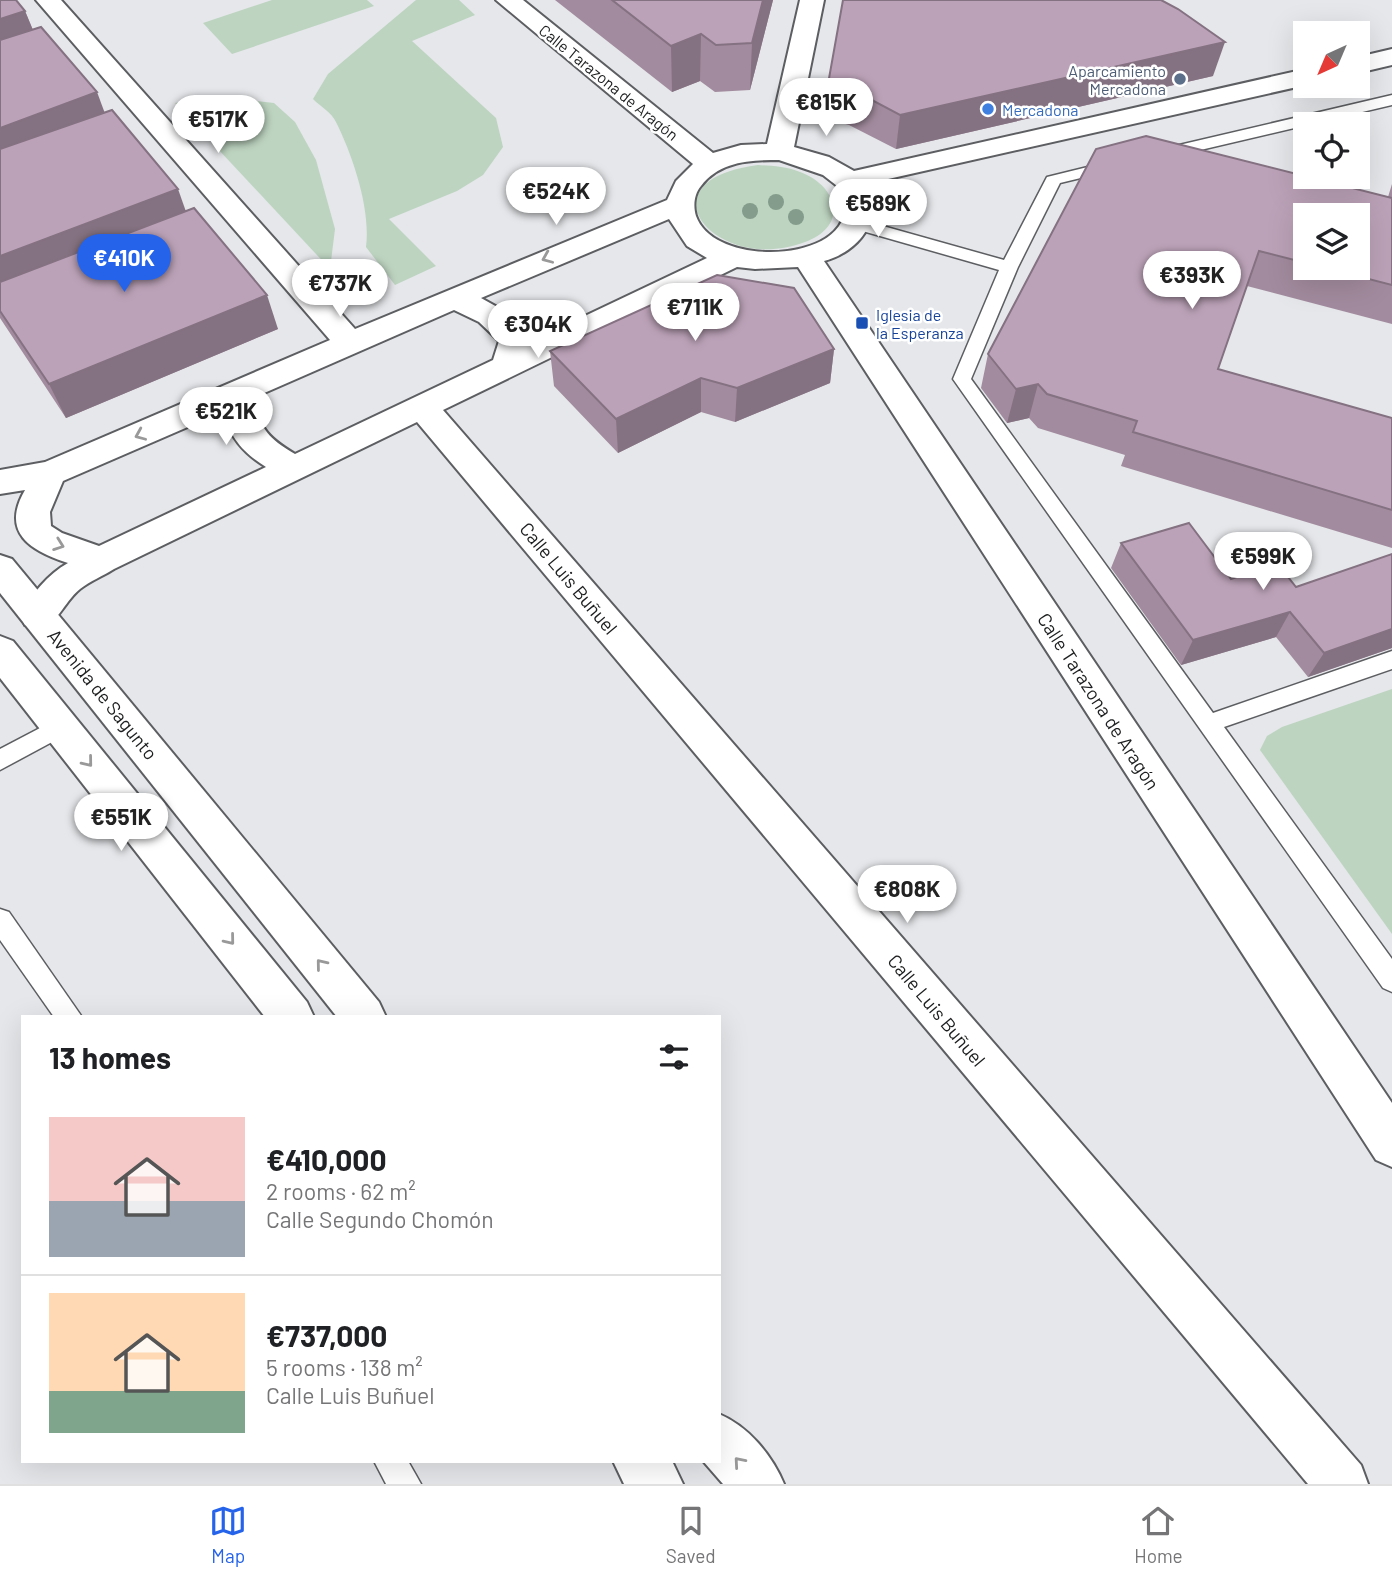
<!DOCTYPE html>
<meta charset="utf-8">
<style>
:root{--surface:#fff;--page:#f6f6f6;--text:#202124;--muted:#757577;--line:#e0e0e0;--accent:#2563eb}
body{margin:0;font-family:Barlow,sans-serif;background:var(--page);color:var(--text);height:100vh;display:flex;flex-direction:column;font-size:26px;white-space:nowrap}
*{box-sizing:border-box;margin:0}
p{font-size:23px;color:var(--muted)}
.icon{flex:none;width:38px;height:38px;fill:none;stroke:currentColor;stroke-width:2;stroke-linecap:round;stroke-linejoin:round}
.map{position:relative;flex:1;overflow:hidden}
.details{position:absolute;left:21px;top:1015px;width:700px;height:448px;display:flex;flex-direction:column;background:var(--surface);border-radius:0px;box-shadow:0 7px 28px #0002}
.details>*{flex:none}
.needle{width:46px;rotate:224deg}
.controls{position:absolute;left:1293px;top:21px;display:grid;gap:14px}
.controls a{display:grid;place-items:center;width:77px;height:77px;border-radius:0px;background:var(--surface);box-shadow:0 7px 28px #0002;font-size:35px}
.price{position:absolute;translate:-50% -60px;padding:0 16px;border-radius:24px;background:#fff;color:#222;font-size:23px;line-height:46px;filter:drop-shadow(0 2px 4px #0008)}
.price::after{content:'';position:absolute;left:50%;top:42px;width:21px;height:16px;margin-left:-10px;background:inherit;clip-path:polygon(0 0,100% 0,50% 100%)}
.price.active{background:var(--accent);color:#fff}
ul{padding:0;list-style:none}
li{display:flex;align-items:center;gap:21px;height:175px;padding:0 28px}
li+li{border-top:2px solid var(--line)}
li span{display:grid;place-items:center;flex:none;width:196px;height:140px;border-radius:0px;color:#555}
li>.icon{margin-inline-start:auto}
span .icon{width:84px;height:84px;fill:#fffc;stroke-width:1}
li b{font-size:30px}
h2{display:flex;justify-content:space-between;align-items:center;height:84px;padding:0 28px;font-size:30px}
.menu{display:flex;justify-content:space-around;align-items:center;height:98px;border-top:2px solid var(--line);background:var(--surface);font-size:19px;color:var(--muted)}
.menu a{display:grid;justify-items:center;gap:4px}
.menu .active{color:var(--accent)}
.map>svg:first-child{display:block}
</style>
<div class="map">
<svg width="1392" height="1484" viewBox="0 0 1392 1484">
<rect width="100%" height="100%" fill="#e5e7ea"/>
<!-- green -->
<g fill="#bdd4c0">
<polygon points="272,0 367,0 374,6 232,54 203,23"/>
<path d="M416,0h43l16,15 -63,26 84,77 7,29 -20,28 -26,16 -68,28 47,47 -41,19 -29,-38c5,-37 -13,-91 -30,-125 -4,-9 -16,-16 -23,-23l15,-25z"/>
<polygon points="219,97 274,103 295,122 316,160 335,229 330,269 175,103"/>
<path d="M758,165c14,1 28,1 42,7 38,14 49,54 5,70 -88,34 -169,-61 -47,-77z"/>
<polygon points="1392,689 1392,934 1260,750 1267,736 1282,727"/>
</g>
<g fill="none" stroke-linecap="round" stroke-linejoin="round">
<!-- service casing -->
<g stroke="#5c5e61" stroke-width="3">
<g id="service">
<polygon points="1392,95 1392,105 1162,159 1154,154 1162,149"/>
<polygon points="1112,161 1120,166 1118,169 1060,183 1018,267 971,379 1213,713 1392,651 1392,669 1224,727 1392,959 1392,992 1383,988 953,379 999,270 852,228 850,224 858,219 1004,260 1047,177"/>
<polygon points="59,718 67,720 70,727 67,734 0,770 0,749"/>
<polygon points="0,909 9,912 82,1017 54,1017 0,940"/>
<polygon points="374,1461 408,1461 421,1484 386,1484"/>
</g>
</g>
<!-- minor casing -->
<g stroke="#5c5e61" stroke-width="4">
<g id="minor">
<path d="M36,0h25l294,329 312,-129 9,-19 17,-17 -197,-164h27l190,153 28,-8 26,-1 33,-144h24l-30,147 35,10 25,14 452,-102v16l-440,99c19,36 -8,68 -42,77l568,842v64l-16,-7 -578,-893 -43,2 -18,-2 -294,143 918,1055 7,19h-60l-891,-1062 -303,147c-11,7 -24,12 -34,20 -20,16 -24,46 -55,36l-5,-10c11,-20 28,-41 48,-52 -37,-12 -68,-30 -43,-73l-25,4v-24l45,-8 285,-122zM779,160l44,15 18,14c31,72 -125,84 -145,27 -3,-10 -2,-22 5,-30 19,-25 50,-26 78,-26zM669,219l18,27 20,12 -177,84 -22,-29 -27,-15zM454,310l25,12 20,19 -6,19 -198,94c-25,-15 -43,-29 -33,-60zM227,410c-2,25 19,45 39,57l-167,79 -37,-13 -11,-7 -1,-14 13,-31z"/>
<polygon points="1392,49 1392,65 1358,73 1358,57"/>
</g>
</g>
<!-- secondary casing -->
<g stroke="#5c5e61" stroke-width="4">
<g id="secondary">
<polygon points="0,555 12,559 379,1002 386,1017 337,1017 0,593"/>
<polygon points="0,636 13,641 307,1002 314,1017 265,1017 0,678"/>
<path d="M719,1414c29,12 53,41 65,70h-61l-20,-23h16z"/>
<polygon points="613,1461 672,1461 683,1484 624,1484"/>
</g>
</g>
<!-- service -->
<use href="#service" fill="#fff" fill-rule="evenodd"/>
<!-- minor -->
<use href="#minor" fill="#fff" fill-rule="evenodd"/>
<!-- secondary -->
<use href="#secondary" fill="#fff" fill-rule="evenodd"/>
</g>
<!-- trees -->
<g fill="#849c8b">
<circle cx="776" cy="202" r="8"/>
<circle cx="750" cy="211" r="8"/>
<circle cx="796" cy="217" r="8"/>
</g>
<!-- wall -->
<g fill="#a28b9e" fill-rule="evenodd">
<polygon points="0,0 25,11 33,30 105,113 186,211 278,329 66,418 0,318"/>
<polygon points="555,0 773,0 750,90 715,92 700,81 672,92"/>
<polygon points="1213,76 896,149 849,125 825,118 828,84"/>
<path d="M1146,136l242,61 4,-13v140l-145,-38 -29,83 174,49v130l-271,-82 4,-11 -87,-27 -9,-10 -22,5 -26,-35 7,-34 108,-205zM1306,215h52v53h-52z"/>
<polygon points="834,349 830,383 735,422 701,412 618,453 554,386 550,351"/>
<polygon points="1121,543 1231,579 1296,587 1392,554 1392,648 1308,677 1276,637 1181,665 1111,568"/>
</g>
<!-- shaded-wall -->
<g fill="#847181">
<polygon points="763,0 773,0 750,90 752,43"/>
<polygon points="25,11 39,45 0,59 0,19"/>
<polygon points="701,34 700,81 672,92 671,46"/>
<polygon points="1225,42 1213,76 896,149 900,115"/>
<polygon points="97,92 110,127 0,168 0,128"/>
<polygon points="178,189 190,223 0,297 0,256"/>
<polygon points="267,295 278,329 66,418 49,384"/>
<polygon points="834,349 830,383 735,422 737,388"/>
<polygon points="701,378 701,412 618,453 616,419"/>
<polygon points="1038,384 1029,418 1007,423 1016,389"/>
<polygon points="1290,612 1276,637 1181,665 1193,640"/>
<polygon points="1392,629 1392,648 1308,677 1324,653"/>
</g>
<!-- building -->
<g fill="#bca2b8" stroke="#847181" stroke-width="2">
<polygon points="0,0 16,0 25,11 0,19"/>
<polygon points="612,0 763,0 752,43 716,45 701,34 671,46"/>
<polygon points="843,0 1161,0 1178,9 1225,42 900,115 853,90 828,84"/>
<polygon points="41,27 97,92 0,128 0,40"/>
<polygon points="112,110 178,189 0,256 0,149"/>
<polygon points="1146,136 1392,198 1392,285 1326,268 1358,268 1358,215 1306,215 1306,263 1259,251 1218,369 1392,418 1392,510 1133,432 1137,421 1047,394 1038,384 1016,389 988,354 1096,149"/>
<polygon points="194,208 267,295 49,384 0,311 0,282"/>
<polygon points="717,275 794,288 834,349 737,388 701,378 616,419 550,351"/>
<polygon points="1189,523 1231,579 1277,563 1296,587 1392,554 1392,629 1324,653 1290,612 1193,640 1121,543"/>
</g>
<!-- one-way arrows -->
<defs><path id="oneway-chevron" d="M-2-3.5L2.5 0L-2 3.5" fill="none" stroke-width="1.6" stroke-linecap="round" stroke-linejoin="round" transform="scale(1.75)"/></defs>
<g stroke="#99999a">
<use href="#oneway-chevron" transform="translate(547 258) rotate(157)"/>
<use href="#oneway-chevron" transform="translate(140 435) rotate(157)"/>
<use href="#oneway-chevron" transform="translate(59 545) rotate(20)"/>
<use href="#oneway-chevron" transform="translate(88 762) rotate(51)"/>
<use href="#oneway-chevron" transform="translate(230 940) rotate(51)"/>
<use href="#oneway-chevron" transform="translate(321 964) rotate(-129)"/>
<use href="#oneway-chevron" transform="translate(739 1462) rotate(-131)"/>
</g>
<!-- markers -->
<circle fill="#5c6f8a" stroke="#fff" stroke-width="2.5" cx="1180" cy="79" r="7"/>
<circle fill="#3f7fe0" stroke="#fff" stroke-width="2.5" cx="988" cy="109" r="7"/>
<rect fill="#1a4fb4" stroke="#fff" stroke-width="2.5" x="855" y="316" width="14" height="14" rx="3.5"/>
<g text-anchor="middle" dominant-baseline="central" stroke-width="5" stroke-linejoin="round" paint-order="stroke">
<!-- far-service labels -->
<g font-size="16" fill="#4e5e75" stroke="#fff" text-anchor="end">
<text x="1166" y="70">Aparcamiento<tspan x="1166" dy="18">Mercadona</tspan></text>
</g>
<!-- far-street labels -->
<g font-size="16" fill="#1c1d1e" stroke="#fff">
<text transform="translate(609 82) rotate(39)">Calle Tarazona de Aragón</text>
</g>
<!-- far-shop labels -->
<g font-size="16" fill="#366cbe" stroke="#fff" text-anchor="start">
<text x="1002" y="109">Mercadona</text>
</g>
<!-- far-transit labels -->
<g font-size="16" fill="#164399" stroke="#fff" text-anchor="start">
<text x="876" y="314">Iglesia de<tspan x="876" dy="18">la Esperanza</tspan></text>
</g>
<!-- street labels -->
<g font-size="19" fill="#1c1d1e" stroke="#fff">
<text transform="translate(569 578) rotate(50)">Calle Luis Buñuel</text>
<text transform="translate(103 694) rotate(51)">Avenida de Sagunto</text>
<text transform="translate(1099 701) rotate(57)">Calle Tarazona de Aragón</text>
<text transform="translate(937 1010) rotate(50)">Calle Luis Buñuel</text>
</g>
</g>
</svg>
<div class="controls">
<a><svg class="needle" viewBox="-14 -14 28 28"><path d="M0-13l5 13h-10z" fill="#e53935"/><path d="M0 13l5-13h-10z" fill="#757577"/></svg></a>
<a><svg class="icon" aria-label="locate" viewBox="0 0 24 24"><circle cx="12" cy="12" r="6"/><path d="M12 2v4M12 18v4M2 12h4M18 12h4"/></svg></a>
<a><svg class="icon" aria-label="layers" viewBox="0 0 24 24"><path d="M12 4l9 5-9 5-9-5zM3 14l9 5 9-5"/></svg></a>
</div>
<b class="price" style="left:826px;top:138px">€815K</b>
<b class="price" style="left:218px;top:155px">€517K</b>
<b class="price" style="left:556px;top:227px">€524K</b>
<b class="price" style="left:878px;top:239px">€589K</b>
<b class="price active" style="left:124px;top:294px">€410K</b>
<b class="price" style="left:1192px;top:311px">€393K</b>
<b class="price" style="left:340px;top:319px">€737K</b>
<b class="price" style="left:695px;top:343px">€711K</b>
<b class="price" style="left:538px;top:360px">€304K</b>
<b class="price" style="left:226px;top:447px">€521K</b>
<b class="price" style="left:1263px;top:592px">€599K</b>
<b class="price" style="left:121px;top:853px">€551K</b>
<b class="price" style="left:907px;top:925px">€808K</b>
<section class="details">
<h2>13 homes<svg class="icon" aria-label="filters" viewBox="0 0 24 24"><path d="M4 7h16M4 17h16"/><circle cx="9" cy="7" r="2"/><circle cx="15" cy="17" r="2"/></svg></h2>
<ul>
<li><span style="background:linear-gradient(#f6c9c9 60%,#9aa5b1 0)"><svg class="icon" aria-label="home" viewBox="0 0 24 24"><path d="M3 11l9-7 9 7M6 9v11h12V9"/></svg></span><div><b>€410,000</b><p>2 rooms · 62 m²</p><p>Calle Segundo Chomón</p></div></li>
<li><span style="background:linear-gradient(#ffd9b3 70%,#7fa58c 0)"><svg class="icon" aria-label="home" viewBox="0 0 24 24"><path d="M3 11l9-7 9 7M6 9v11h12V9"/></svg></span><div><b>€737,000</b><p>5 rooms · 138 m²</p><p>Calle Luis Buñuel</p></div></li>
</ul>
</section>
</div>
<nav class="menu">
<a class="active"><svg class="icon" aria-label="map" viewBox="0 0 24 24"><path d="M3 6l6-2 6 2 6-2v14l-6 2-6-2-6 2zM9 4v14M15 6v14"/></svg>Map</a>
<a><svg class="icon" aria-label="saved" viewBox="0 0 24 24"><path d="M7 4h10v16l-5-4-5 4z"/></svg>Saved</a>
<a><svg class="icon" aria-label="home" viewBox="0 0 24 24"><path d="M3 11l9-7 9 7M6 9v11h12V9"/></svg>Home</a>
</nav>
